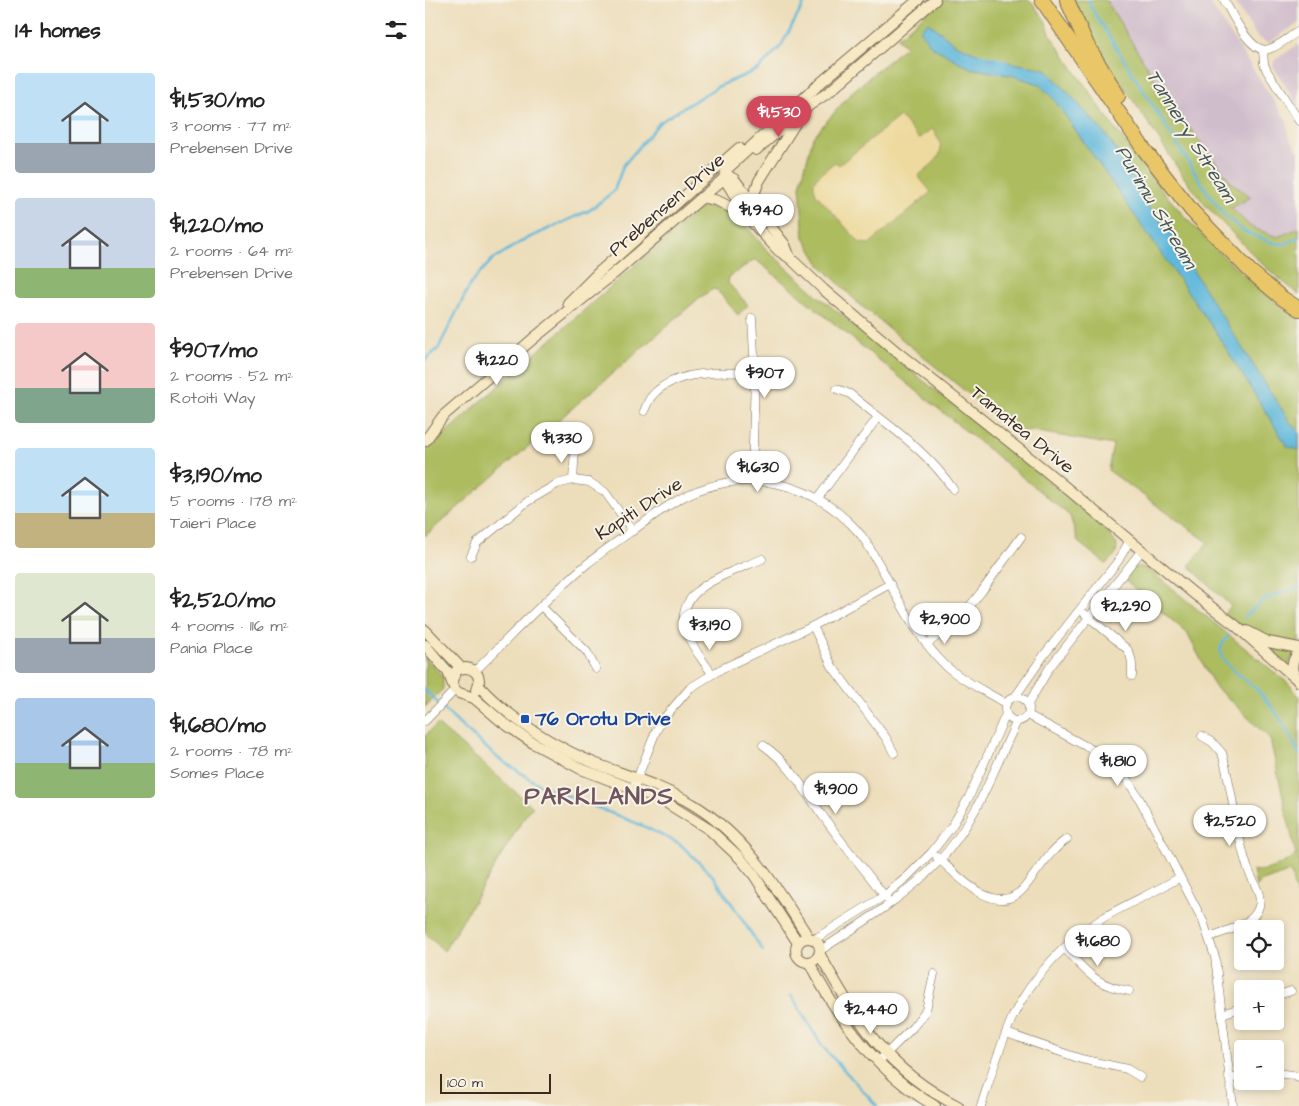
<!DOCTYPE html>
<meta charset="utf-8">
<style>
:root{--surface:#fff;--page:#f2f2f2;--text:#222;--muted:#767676;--accent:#d1495b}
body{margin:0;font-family:"Architects Daughter",sans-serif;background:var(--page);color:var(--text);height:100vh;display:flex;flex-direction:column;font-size:19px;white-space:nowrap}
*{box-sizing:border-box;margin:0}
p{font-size:16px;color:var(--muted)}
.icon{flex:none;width:28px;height:28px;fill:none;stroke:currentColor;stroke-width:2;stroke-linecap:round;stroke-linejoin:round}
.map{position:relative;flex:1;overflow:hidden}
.drawer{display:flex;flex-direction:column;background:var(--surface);width:425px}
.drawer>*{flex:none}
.tools{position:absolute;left:809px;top:920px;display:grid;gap:10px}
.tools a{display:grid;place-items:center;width:50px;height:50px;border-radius:5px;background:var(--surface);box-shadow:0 2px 8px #0003;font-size:25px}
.scale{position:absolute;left:15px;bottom:12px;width:111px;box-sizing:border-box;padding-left:5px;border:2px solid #3b2a1e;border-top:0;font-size:14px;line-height:18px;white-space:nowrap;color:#3b2a1e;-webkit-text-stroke:4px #f7f3e8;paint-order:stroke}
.price{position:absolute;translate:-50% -42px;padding:0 11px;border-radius:18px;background:#fff;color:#222;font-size:16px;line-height:32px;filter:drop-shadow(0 1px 2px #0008)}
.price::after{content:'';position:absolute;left:50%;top:30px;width:15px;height:11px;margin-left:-8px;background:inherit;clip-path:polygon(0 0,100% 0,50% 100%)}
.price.current{background:var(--accent);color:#fff}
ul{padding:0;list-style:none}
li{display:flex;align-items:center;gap:15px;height:125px;padding:0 15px}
li span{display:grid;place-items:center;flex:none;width:140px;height:100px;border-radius:5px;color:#555}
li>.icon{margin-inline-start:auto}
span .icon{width:60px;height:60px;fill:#fffc;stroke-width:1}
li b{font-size:21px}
h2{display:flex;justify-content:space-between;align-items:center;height:60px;padding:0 15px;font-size:21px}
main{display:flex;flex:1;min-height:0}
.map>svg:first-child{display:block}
</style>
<main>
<section class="drawer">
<h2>14 homes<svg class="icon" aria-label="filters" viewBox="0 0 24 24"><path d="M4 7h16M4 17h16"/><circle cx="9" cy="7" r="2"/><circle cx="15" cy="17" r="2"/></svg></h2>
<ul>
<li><span style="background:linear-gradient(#bfe0f5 70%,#9aa5b1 0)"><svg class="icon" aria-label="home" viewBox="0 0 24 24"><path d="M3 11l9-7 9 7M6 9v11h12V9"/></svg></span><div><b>$1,530/mo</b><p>3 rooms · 77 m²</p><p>Prebensen Drive</p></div></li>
<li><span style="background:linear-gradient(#c9d6e8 70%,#8fb573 0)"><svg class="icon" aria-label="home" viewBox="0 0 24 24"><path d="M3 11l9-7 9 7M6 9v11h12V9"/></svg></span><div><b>$1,220/mo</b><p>2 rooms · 64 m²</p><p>Prebensen Drive</p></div></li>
<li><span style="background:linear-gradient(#f6c9c9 65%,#7fa58c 0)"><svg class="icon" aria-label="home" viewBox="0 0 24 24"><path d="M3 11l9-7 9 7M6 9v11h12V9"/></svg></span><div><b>$907/mo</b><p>2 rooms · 52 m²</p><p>Rotoiti Way</p></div></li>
<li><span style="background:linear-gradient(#bfe0f5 65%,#c2b280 0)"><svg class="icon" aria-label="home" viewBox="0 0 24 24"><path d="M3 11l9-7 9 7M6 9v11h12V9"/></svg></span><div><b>$3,190/mo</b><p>5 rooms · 178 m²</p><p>Taieri Place</p></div></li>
<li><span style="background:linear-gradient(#dfe7d0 65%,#9aa5b1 0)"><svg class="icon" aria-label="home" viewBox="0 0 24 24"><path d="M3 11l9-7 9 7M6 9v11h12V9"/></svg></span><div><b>$2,520/mo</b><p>4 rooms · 116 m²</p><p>Pania Place</p></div></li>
<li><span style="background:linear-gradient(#a9c7e8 65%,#8fb573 0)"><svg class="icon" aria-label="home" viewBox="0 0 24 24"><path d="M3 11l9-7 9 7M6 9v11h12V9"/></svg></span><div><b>$1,680/mo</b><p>2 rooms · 78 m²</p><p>Somes Place</p></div></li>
</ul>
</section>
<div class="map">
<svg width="874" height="1106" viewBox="0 0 874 1106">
<rect width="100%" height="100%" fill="#f7f3e8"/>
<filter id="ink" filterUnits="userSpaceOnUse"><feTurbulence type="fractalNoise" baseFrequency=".02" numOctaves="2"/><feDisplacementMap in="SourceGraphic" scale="10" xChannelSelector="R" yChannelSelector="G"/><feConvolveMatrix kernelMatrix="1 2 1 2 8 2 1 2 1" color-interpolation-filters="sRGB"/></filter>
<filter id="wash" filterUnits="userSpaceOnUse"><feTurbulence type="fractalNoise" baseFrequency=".0096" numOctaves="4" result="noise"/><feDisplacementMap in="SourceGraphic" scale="20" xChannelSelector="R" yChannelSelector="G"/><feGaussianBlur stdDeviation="1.12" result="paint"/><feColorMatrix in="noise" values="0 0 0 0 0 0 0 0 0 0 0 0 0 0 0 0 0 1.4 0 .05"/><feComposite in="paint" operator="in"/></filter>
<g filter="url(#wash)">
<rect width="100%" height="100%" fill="#eddebb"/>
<!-- industrial -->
<g fill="#d0bdcc">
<polygon points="681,0 783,0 862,121 864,136 872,150 874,151 874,228 852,238 826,227 806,208 825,196 806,182 741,97"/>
<polygon points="809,0 874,0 874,23 843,43 832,37"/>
<polygon points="874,44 874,107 848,66 850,60"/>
</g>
<!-- green -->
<g fill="#acbc5f" stroke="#74733e">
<path d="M516,0h89l15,20 6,16c39,56 77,115 122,167 37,44 79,82 126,116v326l-50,-13 -25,-18 7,-8 -42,-40 19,-24 -100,-72 5,-25 -86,-15 -6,7 -162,-133 -38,-38 -17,-28 -4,-52 13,-49 40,-46 53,-45 -9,-8z"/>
<polygon points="647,0 681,0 741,97 806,182 826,197 806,208 826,227 852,237 874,228 874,295 838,265 813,239 781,206 758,176 704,94 664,39"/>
<polygon points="280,206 295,210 318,222 340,248 393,296 678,525 692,545 691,554 681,564 653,542 645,516 330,259 304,277 303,283 323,305 313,315 292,290 288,289 273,299 0,536 0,451 270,212"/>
<path d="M710,567h7l6,2 141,115 10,13v205l-6,-19 -1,-8 -4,-3 -28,10 -4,5 -3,-17c11,4 34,-8 43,-15l-26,-116 -37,-36 -18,-16 -28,-54 -62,-53 5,-10z"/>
<polygon points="841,646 869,651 864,666"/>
<polygon points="0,657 18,677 18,689 0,707"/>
<polygon points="12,724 108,807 103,811 19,951 0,933 0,736"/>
</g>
<!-- sand -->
<path fill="#eeda9e" stroke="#94825e" d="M475,116l19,23 13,-10c18,24 5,31 -14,47l13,16 -62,52 -9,-1 -44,-49 -2,-7v-5l3,-5 18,-15 4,3z"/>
<!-- water -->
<polygon fill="#5eb8db" stroke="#4c717c" points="503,22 530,44 566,59 621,69 647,97 681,135 705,170 722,205 745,232 773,279 839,382 867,425 874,432 874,450 862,446 790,331 628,98 614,84 589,76 545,68 506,46 495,30"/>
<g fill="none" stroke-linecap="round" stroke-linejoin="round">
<!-- stream -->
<g stroke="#5eb8db" stroke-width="2.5">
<polyline points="664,0 665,6 783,193 799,215 820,232 848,243 860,244 874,237"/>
<polyline points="554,54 582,62"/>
<polyline points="0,360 13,349 46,283 67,260 97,241 165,210 189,191 198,166 235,122 292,87 334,69 356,46 381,0"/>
<polyline points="819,617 840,599 874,587"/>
<path d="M803,636c-5,6 -10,13 -6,21 7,13 24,22 34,32 19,19 32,41 43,65"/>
<polyline points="0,690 35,725 73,758 113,784 216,825 255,844 289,877 338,951"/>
<polyline points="366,995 397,1046 452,1106"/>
</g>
</g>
</g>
<g filter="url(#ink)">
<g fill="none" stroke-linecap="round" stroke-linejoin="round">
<!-- street casing -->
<g stroke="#796955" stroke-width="9">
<g id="street">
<path d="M799,0c7,12 27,56 45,49 10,-3 20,-12 30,-18"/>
<polyline points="838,50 839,64 842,71 874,121"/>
<path d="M412,389l13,5c36,30 77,56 103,95"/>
<path d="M219,411c2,-4 4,-10 7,-14 21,-27 73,-26 104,-23"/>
<polyline points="148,480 150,449"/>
<polyline points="327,481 330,374 327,318"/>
<polyline points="393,498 453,417"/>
<polyline points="46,556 52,543 103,501 132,484 148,480 164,482 180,492 208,531"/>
<polyline points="116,606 162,652 171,669"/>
<path d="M660,614l42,35c6,9 5,17 5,27"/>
<polyline points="388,626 407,666 461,738 469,753"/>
<polyline points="502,644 535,618 557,591 596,537"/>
<path d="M50,671c37,-36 72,-74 112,-107 17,-14 35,-26 52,-38 20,-14 42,-31 66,-38 58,-19 117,1 156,47 7,9 12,20 18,29 20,35 37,73 66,101 18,17 41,26 61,39"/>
<path d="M287,674c-9,-14 -21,-27 -26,-43 -15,-43 47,-59 76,-72"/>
<circle cx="592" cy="709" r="12"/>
<polyline points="590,697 619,655 693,561 705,540"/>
<polyline points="603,704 625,667 717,550"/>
<polyline points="603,715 677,755 699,775 715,800 755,877 778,921 790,957 808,1106"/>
<polyline points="0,721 30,690"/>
<path d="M777,736l10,6 10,11c11,38 13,79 26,116 5,13 16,27 10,40 -7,18 -33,21 -48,28"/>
<path d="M338,745c30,21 41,46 62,74 19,27 41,52 61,79"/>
<polyline points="210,784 231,731 239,718 265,688 296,669 388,626 465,584"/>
<path d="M512,857c20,18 59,63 87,31 14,-17 24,-36 43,-49"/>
<polyline points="390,939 459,896 482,877 507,852 527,826 544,797 581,714"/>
<path d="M640,949c23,24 30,36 64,42"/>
<path d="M396,950c41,-27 84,-53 118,-89 37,-39 55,-92 78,-140"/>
<polyline points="850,996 866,991"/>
<polyline points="797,1014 818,1007"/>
<polyline points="581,1033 656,1059 702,1069 715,1077"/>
<polyline points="454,1061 488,1027 501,1010 509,974"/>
<polyline points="850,1073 867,1075 874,1078"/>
<polyline points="804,1078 818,1077"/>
<path d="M556,1106c10,-30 19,-61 32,-90 19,-39 53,-75 90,-98 25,-15 53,-26 77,-41"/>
</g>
</g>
<!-- secondary casing -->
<g stroke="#796955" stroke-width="12">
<g id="secondary">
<polyline points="391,87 302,169 299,178 325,220 354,251 365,258 399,290 472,352 621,471 768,593 810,625 868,676"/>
<polyline points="386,91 493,0"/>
<polyline points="331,150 386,104 404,92 510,0"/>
<polyline points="303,176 309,179 360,245 365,258"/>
<path d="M275,198c18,-1 32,11 47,20"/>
<polyline points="326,202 334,181 371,122"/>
<polyline points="143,303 172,274 314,148"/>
<polyline points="0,441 18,416 109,338 192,271 303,175"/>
<polyline points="0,630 36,668"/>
<polyline points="822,631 843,642 874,648"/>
<polyline points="0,645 23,672 30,690 34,693 49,698 76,721 108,743 156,769 237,800 285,830 315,858 329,875 373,943"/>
<path d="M874,652c-9,10 -9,21 0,30"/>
<path d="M27,680l5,-10c15,-7 28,6 19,20"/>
<path d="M54,686c29,32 79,63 120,79 32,12 65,22 95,40 50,31 80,78 111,127l1,5"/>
<circle cx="383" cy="950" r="12"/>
<path d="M395,955c38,67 66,115 138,151"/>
<path d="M384,962c29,57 70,112 126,144"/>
</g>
</g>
<!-- highway casing -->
<g stroke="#796955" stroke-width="16">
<g id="highway">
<polyline points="617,0 718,148 767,211 825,271 857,298 874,309"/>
<polyline points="642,0 662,45 693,96"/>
</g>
</g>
<!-- street -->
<use href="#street" stroke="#fff" stroke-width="8"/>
<!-- secondary -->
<use href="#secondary" stroke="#f6e9c3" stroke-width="10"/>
<!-- highway -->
<use href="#highway" stroke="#e9c769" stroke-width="14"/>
</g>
</g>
<!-- markers -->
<rect fill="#1a4fb4" stroke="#f7f3e8" stroke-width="2" x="95" y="714" width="10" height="10" rx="2.5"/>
<g text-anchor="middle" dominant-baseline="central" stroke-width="4" stroke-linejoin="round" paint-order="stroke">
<!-- street labels -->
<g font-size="19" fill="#3b2a1e" stroke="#f7f3e8">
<text transform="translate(242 205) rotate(-41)">Prebensen Drive</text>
<text transform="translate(597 430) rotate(39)">Tamatea Drive</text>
<text transform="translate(214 509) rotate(-33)">Kapiti Drive</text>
</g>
<!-- transit labels -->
<g font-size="19" font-weight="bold" fill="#164399" stroke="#f7f3e8" text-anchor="start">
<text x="110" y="719">76 Orotu Drive</text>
</g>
<!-- water labels -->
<g font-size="20" font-style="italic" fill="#465557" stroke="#f7f3e8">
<text transform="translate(766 136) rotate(58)">Tannery Stream</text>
<text transform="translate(731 207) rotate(59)">Purimu Stream</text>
</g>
<!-- district labels -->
<g font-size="24" font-weight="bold" letter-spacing="1" fill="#70555e" stroke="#f7f3e8">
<text x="174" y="797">PARKLANDS</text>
</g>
</g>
</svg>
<div class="tools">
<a><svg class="icon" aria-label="locate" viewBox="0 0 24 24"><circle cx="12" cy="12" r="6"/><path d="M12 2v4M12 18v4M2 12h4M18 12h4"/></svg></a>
<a>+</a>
<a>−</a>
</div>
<div class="scale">100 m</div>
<b class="price current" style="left:354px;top:138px">$1,530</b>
<b class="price" style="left:336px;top:236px">$1,940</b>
<b class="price" style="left:72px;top:386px">$1,220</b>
<b class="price" style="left:340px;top:399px">$907</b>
<b class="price" style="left:137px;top:464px">$1,330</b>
<b class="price" style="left:333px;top:493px">$1,630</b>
<b class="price" style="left:701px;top:632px">$2,290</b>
<b class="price" style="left:520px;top:645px">$2,900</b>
<b class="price" style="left:285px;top:651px">$3,190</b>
<b class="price" style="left:693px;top:787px">$1,810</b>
<b class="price" style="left:411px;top:815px">$1,900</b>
<b class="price" style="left:805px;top:847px">$2,520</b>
<b class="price" style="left:673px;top:967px">$1,680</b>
<b class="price" style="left:446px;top:1035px">$2,440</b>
</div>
</main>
